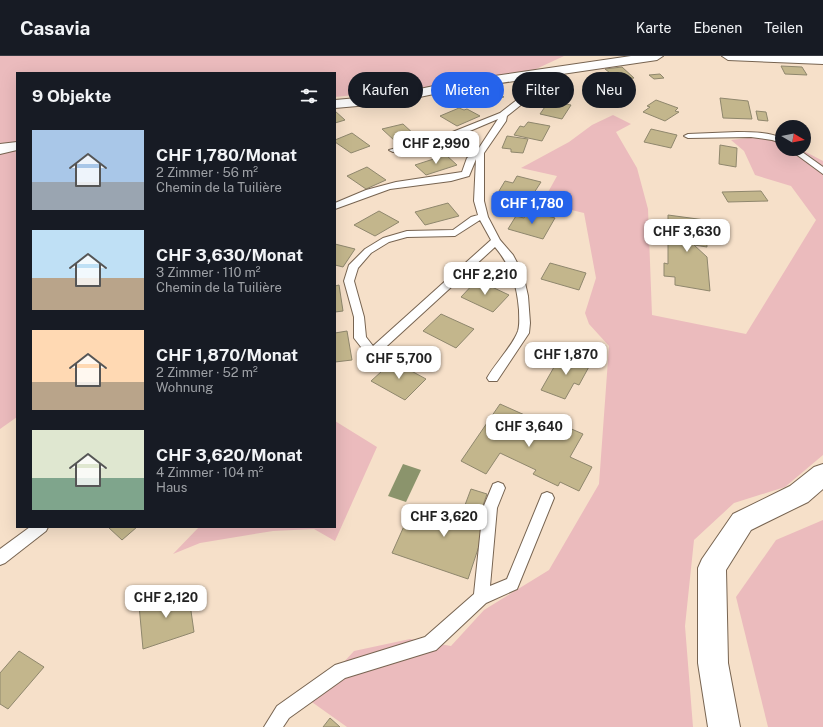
<!DOCTYPE html>
<html lang="de">
<meta charset="utf-8">
<style>
:root{--surface:#171b24;--page:#242831;--text:#f1f3f6;--muted:#9ea1a6;--line:#363941;--accent:#2563eb}
body{margin:0;font-family:"Public Sans",sans-serif;background:var(--page);color:var(--text);height:100vh;display:flex;flex-direction:column;font-size:15px;white-space:nowrap}
*{box-sizing:border-box;margin:0}
p{font-size:13px;color:var(--muted)}
.icon{flex:none;width:22px;height:22px;fill:none;stroke:currentColor;stroke-width:2;stroke-linecap:round;stroke-linejoin:round}
.map{position:relative;flex:1;overflow:hidden}
.side{position:absolute;left:16px;top:16px;width:320px;height:456px;display:flex;flex-direction:column;background:var(--surface);border-radius:0px;box-shadow:0 4px 16px #0002}
.side>*{flex:none}
.hud{position:absolute;left:348px;top:16px;width:380px;height:36px;display:flex;gap:8px}
.needle{width:26px;rotate:100deg}
.fabs{position:absolute;left:775px;top:64px;display:grid;gap:8px}
.fabs a{display:grid;place-items:center;width:36px;height:36px;border-radius:50%;background:var(--surface);box-shadow:0 4px 16px #0002;font-size:20px}
.price{position:absolute;translate:-50% -34px;padding:0 9px;border-radius:8px;background:#fff;color:#222;font-size:13px;line-height:26px;filter:drop-shadow(0 1px 2px #0008)}
.price::after{content:'';position:absolute;left:50%;top:24px;width:12px;height:9px;margin-left:-6px;background:inherit;clip-path:polygon(0 0,100% 0,50% 100%)}
.price.active{background:var(--accent);color:#fff}
ul{padding:0;list-style:none}
li{display:flex;align-items:center;gap:12px;height:100px;padding:0 16px}
li span{display:grid;place-items:center;flex:none;width:112px;height:80px;border-radius:0px;color:#555}
li>.icon{margin-inline-start:auto}
span .icon{width:48px;height:48px;fill:#fffc;stroke-width:1}
li b{font-size:17px}
h2{display:flex;justify-content:space-between;align-items:center;height:48px;padding:0 16px;font-size:17px}
.pill{padding:0 14px;border-radius:18px;background:var(--surface);box-shadow:0 4px 16px #0002;font-size:14px;line-height:36px}
.pill.active{background:var(--accent);color:#fff}
header{display:flex;align-items:center;gap:24px;box-sizing:border-box;height:56px;padding:0 20px;background:var(--surface);border-bottom:1px solid var(--line)}
header strong{font-size:19px}
nav{display:flex;gap:22px;margin-inline-start:auto;font-size:14px}
.map>svg:first-child{display:block}
</style>
<header>
<strong>Casavia</strong>
<nav><a>Karte</a><a>Ebenen</a><a>Teilen</a></nav>
</header>
<div class="map">
<svg width="823" height="671" viewBox="0 0 823 671">
<rect width="100%" height="100%" fill="#f6e0c9"/>
<!-- green -->
<g fill="#ebbbbd">
<polygon points="0,0 564,0 536,13 537,15 449,29 335,41 335,17 17,17 17,86 0,89"/>
<polygon points="613,59 631,68 616,76 637,112 648,153 652,259 746,278 816,164 791,130 755,119 744,95 731,84 773,79 782,84 782,93 800,93 823,105 823,399 785,431 734,447 694,484 685,570 693,671 347,671 309,644 354,595 410,583 451,590 484,554 549,514 599,428 609,290 589,268 585,257 596,222 584,157 542,147 557,120 521,112 569,86 592,69"/>
<polygon points="17,94 17,361 0,373 0,97"/>
<polygon points="335,365 377,391 335,485 314,473 273,475 200,487 173,498 199,471 335,471"/>
<polygon points="823,464 823,671 768,671 736,541 776,484"/>
</g>
<!-- water -->
<polygon fill="#8b946c" points="403,408 421,414 406,446 388,440"/>
<!-- building -->
<g fill="#c3b68c" stroke="#8f876d">
<polygon points="781,10 802,11 807,19 785,18"/>
<polygon points="622,11 634,22 619,24 605,13"/>
<polygon points="660,18 664,22 654,23 649,19"/>
<polygon points="494,33 504,41 478,47 469,39"/>
<polygon points="720,42 748,45 752,63 723,62"/>
<polygon points="656,44 678,52 675,55 679,56 665,65 643,56 650,51 647,50"/>
<polygon points="549,45 571,49 562,63 540,58"/>
<polygon points="459,52 464,54 467,53 480,60 457,70 440,60"/>
<polygon points="335,55 345,64 335,67"/>
<polygon points="756,55 766,56 768,65 758,64"/>
<polygon points="528,66 550,70 542,85 514,79 520,70 524,71"/>
<polygon points="403,68 416,80 395,85 382,73"/>
<polygon points="651,73 677,79 671,92 644,86"/>
<polygon points="352,77 370,90 351,97 335,86 335,84"/>
<polygon points="507,80 528,83 523,97 511,96 511,93 502,92"/>
<polygon points="720,89 737,92 736,111 719,108"/>
<polygon points="446,99 457,109 426,119 415,109"/>
<polygon points="367,111 386,124 366,133 347,120"/>
<polygon points="517,120 541,126 530,143 499,135 505,125 513,127"/>
<polygon points="761,135 768,145 728,146 722,136"/>
<polygon points="448,147 459,160 425,169 415,156"/>
<polygon points="379,155 399,166 375,180 354,169"/>
<polygon points="528,155 555,162 543,183 508,173 516,160 524,162"/>
<polygon points="668,159 705,164 707,191 694,189 707,201 710,235 675,229 675,221 664,220 664,207 668,208"/>
<polygon points="335,188 355,193 343,211 335,209"/>
<polygon points="550,207 586,217 579,234 541,223"/>
<polygon points="477,224 509,239 493,256 461,241"/>
<polygon points="339,229 343,255 335,256 335,230"/>
<polygon points="441,258 474,273 456,292 423,275"/>
<polygon points="347,275 352,304 335,306 335,277"/>
<polygon points="562,297 591,307 579,329 574,327 565,343 541,334"/>
<polygon points="393,305 426,323 405,344 371,325"/>
<polygon points="500,348 556,373 560,368 583,378 570,401 592,411 579,435 560,426 558,430 533,418 536,414 500,397 486,418 461,405"/>
<polygon points="471,433 487,438 476,469 485,472 468,523 392,497 413,450 459,465"/>
<polygon points="108,471 137,471 122,484"/>
<polygon points="188,534 194,576 143,593 139,549"/>
<polygon points="19,595 44,611 8,653 0,648 0,617"/>
<polygon points="330,662 340,671 323,671"/>
</g>
<g fill="none" stroke-linecap="round" stroke-linejoin="round">
<!-- lane casing -->
<g stroke="#776451" stroke-width="2">
<g id="lane">
<path d="M540,17l6,1 1,10 -40,32 -1,5 -22,32v48l4,16 12,23 13,15 10,19 5,22 2,27 -1,10 -32,48h-8l-2,-3c8,-14 26,-33 31,-47 2,-7 1,-14 1,-21 -2,-25 -8,-44 -24,-63l-119,109h-8l-14,-18v-21l-10,-36 5,-16 16,-16 18,-11 24,-7 46,-1 18,-13 7,-2 -4,-14 2,-42 -7,17 -18,5 -61,8 -55,20v-6l31,-13 30,-8 66,-10 5,-14 10,-7 21,-32 -47,20 -58,13 -4,-2 56,-15 55,-22 39,-30zM480,164l11,20 -118,106 -7,-9 -2,-20 -10,-36 4,-13 13,-15 18,-11 18,-5 48,-1z"/>
<path d="M737,76c15,0 31,0 45,6v5l-10,-3 -21,-3 -63,1 -4,-2 4,-2z"/>
<polygon points="789,93 798,93 823,111 823,118"/>
<polygon points="498,426 503,428 505,432 497,452 490,530 507,523 542,438 547,436 552,438 554,442 517,533 486,547 436,594 345,622 289,662 283,671 264,671 277,650 335,609 425,581 474,538 483,452 493,428"/>
<polygon points="30,471 48,471 46,475 5,507 0,509 0,493"/>
</g>
</g>
<!-- street casing -->
<g stroke="#776451" stroke-width="2">
<g id="street">
<polygon points="631,0 663,0 657,4 453,34 391,47 335,52 335,44 391,39 453,26"/>
<polygon points="722,0 823,0 823,8 728,4"/>
<polygon points="17,86 17,94 0,98 0,88"/>
</g>
</g>
<!-- secondary casing -->
<g stroke="#776451" stroke-width="2">
<polygon id="secondary" points="823,408 823,433 808,446 751,474 726,514 728,607 740,671 708,671 698,607 698,512 702,503 733,458 790,430 814,411"/>
</g>
<!-- lane -->
<use href="#lane" fill="#fff" fill-rule="evenodd"/>
<!-- street -->
<use href="#street" fill="#fff" fill-rule="evenodd"/>
<!-- secondary -->
<use href="#secondary" fill="#fff" fill-rule="evenodd"/>
</g>
</svg>
<div class="fabs">
<a><svg class="needle" viewBox="-14 -14 28 28"><path d="M0-13l5 13h-10z" fill="#e53935"/><path d="M0 13l5-13h-10z" fill="#9ea1a6"/></svg></a>
</div>
<b class="price" style="left:436px;top:109px">CHF 2,990</b>
<b class="price active" style="left:532px;top:169px">CHF 1,780</b>
<b class="price" style="left:687px;top:197px">CHF 3,630</b>
<b class="price" style="left:485px;top:240px">CHF 2,210</b>
<b class="price" style="left:566px;top:320px">CHF 1,870</b>
<b class="price" style="left:399px;top:324px">CHF 5,700</b>
<b class="price" style="left:529px;top:392px">CHF 3,640</b>
<b class="price" style="left:444px;top:482px">CHF 3,620</b>
<b class="price" style="left:166px;top:563px">CHF 2,120</b>
<div class="hud">
<a class="pill">Kaufen</a>
<a class="pill active">Mieten</a>
<a class="pill">Filter</a>
<a class="pill">Neu</a>
</div>
<section class="side">
<h2>9 Objekte<svg class="icon" aria-label="filters" viewBox="0 0 24 24"><path d="M4 7h16M4 17h16"/><circle cx="9" cy="7" r="2"/><circle cx="15" cy="17" r="2"/></svg></h2>
<ul>
<li><span style="background:linear-gradient(#a9c7e8 65%,#9aa5b1 0)"><svg class="icon" aria-label="home" viewBox="0 0 24 24"><path d="M3 11l9-7 9 7M6 9v11h12V9"/></svg></span><div><b>CHF 1,780/Monat</b><p>2 Zimmer · 56 m²</p><p>Chemin de la Tuilière</p></div></li>
<li><span style="background:linear-gradient(#bfe0f5 60%,#b9a48a 0)"><svg class="icon" aria-label="home" viewBox="0 0 24 24"><path d="M3 11l9-7 9 7M6 9v11h12V9"/></svg></span><div><b>CHF 3,630/Monat</b><p>3 Zimmer · 110 m²</p><p>Chemin de la Tuilière</p></div></li>
<li><span style="background:linear-gradient(#ffd9b3 65%,#b9a48a 0)"><svg class="icon" aria-label="home" viewBox="0 0 24 24"><path d="M3 11l9-7 9 7M6 9v11h12V9"/></svg></span><div><b>CHF 1,870/Monat</b><p>2 Zimmer · 52 m²</p><p>Wohnung</p></div></li>
<li><span style="background:linear-gradient(#dfe7d0 60%,#7fa58c 0)"><svg class="icon" aria-label="home" viewBox="0 0 24 24"><path d="M3 11l9-7 9 7M6 9v11h12V9"/></svg></span><div><b>CHF 3,620/Monat</b><p>4 Zimmer · 104 m²</p><p>Haus</p></div></li>
</ul>
</section>
</div>
